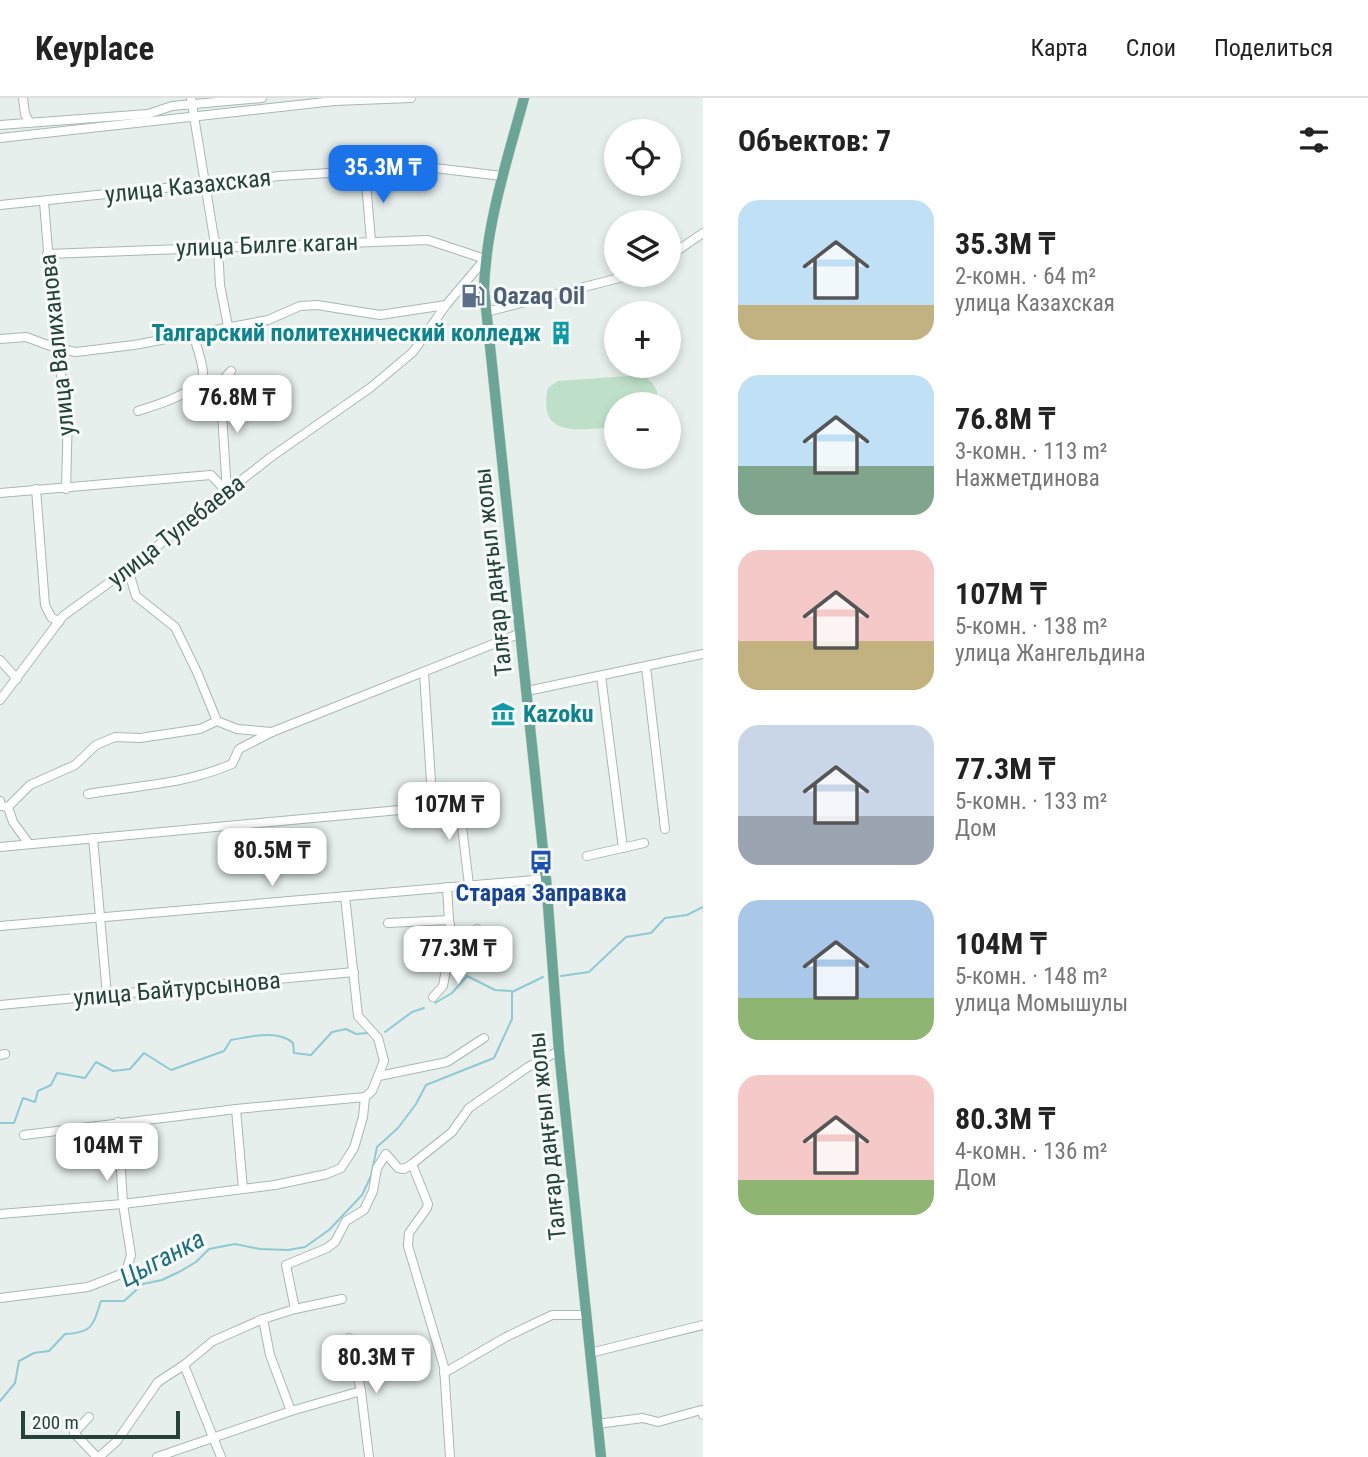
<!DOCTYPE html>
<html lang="ru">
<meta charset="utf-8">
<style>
:root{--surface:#fff;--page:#f2f2f2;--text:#222;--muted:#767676;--line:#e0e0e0;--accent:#1a73e8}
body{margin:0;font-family:"Roboto Condensed",sans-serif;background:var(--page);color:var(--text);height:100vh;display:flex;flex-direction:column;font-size:26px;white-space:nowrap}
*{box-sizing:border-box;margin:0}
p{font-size:23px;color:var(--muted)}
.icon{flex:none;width:38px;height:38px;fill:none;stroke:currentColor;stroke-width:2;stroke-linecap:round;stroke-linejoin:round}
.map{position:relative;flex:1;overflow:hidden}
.drawer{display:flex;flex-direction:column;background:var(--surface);width:665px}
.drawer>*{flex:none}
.tools{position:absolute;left:604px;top:21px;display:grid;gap:14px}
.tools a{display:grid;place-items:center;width:77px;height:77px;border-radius:50%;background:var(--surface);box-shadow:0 4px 10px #0003;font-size:35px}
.scale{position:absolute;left:21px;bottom:18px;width:159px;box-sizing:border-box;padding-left:7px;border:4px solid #24423a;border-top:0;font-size:19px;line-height:24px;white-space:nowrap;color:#24423a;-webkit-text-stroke:5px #f7fbf9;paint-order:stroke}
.price{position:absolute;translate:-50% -60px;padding:0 16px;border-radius:14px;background:#fff;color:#222;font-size:23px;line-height:46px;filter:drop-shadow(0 2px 4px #0008)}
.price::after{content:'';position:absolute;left:50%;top:42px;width:21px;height:16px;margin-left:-10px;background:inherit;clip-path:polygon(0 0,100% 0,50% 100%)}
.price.selected{background:var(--accent);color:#fff}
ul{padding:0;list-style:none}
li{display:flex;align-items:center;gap:21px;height:175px;padding:0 35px}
li span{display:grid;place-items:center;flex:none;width:196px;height:140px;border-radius:21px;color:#555}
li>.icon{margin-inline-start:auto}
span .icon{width:84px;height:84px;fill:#fffc;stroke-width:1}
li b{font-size:30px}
h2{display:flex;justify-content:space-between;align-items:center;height:84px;padding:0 35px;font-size:30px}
header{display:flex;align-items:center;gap:42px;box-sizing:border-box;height:98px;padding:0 35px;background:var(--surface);border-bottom:2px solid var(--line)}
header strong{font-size:33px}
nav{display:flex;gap:38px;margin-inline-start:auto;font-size:24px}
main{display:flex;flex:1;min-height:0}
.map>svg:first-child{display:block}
</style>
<header>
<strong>Keyplace</strong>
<nav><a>Карта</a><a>Слои</a><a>Поделиться</a></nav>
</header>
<main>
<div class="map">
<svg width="703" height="1359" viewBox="0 0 703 1359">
<rect width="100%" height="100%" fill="#e6efeb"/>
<!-- green -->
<path fill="#bfe0c8" d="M641,277c12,6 19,15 16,29h-41v23c-34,2 -80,13 -68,-39l10,-7z"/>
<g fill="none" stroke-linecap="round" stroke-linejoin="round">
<!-- stream -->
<g stroke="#8ec9d4" stroke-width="2">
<polyline points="561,878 589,874 626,839 651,835 665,820 687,817 703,809"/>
<polyline points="435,905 452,895 467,878 495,892 511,893"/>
<polyline points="385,934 412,914 424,910"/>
<path d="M0,1025h14l9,-25 12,4 3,-11 13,-6 6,-12 28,5 11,-16 17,9 17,-2 14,-16 27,17 53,-19 7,-11c18,-3 47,-11 62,3l1,10 17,2 21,-23 14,-3 10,5 12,-1"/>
<path d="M0,1303l15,-18 4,-22 15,-8 15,-2 16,-17c28,-1 28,-9 36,-33h23l19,-17 19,-4 17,-8 17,-10 13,-13 26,-5 25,5 28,1 17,-3 24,-17 33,-35 9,-19 6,-29 21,-19 18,-24 10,-19 68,-27 18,-39v-27l31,-15"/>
</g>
<!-- minor casing -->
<g stroke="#a8b8b2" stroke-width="10">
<g id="minor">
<polyline points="23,0 25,16 30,25"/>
<polyline points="191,0 214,140 218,148 220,187 228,228"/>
<polyline points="0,27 148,16 172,8 262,0"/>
<polyline points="0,40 334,3 411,0"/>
<polyline points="365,73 371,143"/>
<polyline points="44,104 56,250 68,314 66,391"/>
<polyline points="0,107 280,78 426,69 502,78"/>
<polyline points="668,159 703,135"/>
<polyline points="486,214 631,177"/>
<polyline points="0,241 26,239 56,250 76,254 134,247 268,222 300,208 317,207 380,217 446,207"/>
<path d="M138,313c15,-5 66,-19 65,-39 -1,-12 -7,-27 -10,-39"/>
<polyline points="36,391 45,507 51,519 59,524"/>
<polyline points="227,394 220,285 231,273"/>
<polyline points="0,395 211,377 227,394"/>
<polyline points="0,562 17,581"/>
<polyline points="646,569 665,731"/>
<polyline points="601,578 623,750"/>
<polyline points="527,593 703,556"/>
<polyline points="0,602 63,518 128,471 271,359 370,290 413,254 446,207 485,161 428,142 47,156"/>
<polyline points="217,623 237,631 272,634"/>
<path d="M88,696c52,-9 95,-9 144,-30l7,-15 33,-17 249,-99"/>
<polyline points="0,703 1,708 8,709 30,687 75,667 96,647 115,639 140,640 200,631 217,623 197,574 175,529 136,498 128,471"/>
<polyline points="8,709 13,724 29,746"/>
<polyline points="424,710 458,710 460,712 469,787"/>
<polyline points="93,740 107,897"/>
<polyline points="0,749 421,710 429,706 432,699 424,575"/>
<polyline points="587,758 644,745"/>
<polyline points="449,822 451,832 448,861 477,854 477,831"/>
<polyline points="388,825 449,822 447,789"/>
<polyline points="0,828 546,781"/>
<polyline points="433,899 443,888 448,861"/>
<polyline points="0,907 354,874"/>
<polyline points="0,957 5,956"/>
<polyline points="379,978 447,964 484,940"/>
<polyline points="236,1011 243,1091"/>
<polyline points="24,1037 236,1011 365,999"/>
<polyline points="0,1116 123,1106 275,1087 327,1076 341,1070 354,1050 363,1019 365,999 372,993 384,963 378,940 358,918 345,798"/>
<polyline points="0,1200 88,1189 126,1174 131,1157 123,1106 118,1024"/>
<polyline points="295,1211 286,1167 327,1150 335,1144 346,1123 364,1112 373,1093 377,1070 386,1056 398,1070 404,1071 412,1066"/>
<polyline points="263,1221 270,1257 291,1313"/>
<polyline points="349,1240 361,1293 369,1359"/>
<polyline points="590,1255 703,1227"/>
<polyline points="184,1267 221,1359"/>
<polyline points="444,1275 506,1239 552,1217 586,1217"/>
<polyline points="89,1319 74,1335 97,1359"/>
<polyline points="597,1326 643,1320 658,1324 701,1312 703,1317"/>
<polyline points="99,1359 117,1343 158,1284 184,1267 213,1243 263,1221 295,1211 342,1201"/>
<polyline points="157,1359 291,1313 361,1293"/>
<polyline points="450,1359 444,1269 408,1148 409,1135 427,1110 428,1106 412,1066 452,1034 469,1010 528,969 559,953"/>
</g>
</g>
<!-- major casing -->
<g stroke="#c2cac8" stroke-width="11">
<path id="major" d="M524,0c-17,63 -38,126 -40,191l62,590 13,172 42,406"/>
</g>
<!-- minor -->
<use href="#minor" stroke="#fff" stroke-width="8"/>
<!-- major -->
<use href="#major" stroke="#6aa596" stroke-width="10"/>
</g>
<!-- icons -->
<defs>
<g id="fuel-bare" transform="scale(1.89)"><path d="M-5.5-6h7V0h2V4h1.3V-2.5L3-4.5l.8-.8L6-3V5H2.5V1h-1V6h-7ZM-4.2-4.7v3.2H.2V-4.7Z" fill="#5c6f8a" stroke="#f7fbf9" stroke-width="2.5" paint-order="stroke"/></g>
<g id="building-bare" transform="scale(1.89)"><path d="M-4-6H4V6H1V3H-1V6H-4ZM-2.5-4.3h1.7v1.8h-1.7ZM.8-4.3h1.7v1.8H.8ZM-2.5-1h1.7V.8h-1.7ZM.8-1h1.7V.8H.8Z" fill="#0f9aa8" stroke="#f7fbf9" stroke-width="2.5" paint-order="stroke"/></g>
<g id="museum-bare" transform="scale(1.89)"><path d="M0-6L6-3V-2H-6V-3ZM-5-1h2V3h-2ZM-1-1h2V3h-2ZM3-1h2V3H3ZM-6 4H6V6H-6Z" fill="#0f9aa8" stroke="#f7fbf9" stroke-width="2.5" paint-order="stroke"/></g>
<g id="bus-bare" transform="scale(1.89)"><path d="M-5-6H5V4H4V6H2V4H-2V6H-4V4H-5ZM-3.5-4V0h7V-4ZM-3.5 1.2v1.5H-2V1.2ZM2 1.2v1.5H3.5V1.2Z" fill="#1a4fb4" stroke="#f7fbf9" stroke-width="2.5" paint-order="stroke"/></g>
</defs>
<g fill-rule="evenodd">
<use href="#fuel-bare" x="473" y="198"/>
<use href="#building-bare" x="561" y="235"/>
<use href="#museum-bare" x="503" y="616"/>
<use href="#bus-bare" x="541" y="764"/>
</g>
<g text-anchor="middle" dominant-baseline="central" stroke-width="6" stroke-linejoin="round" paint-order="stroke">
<!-- street labels -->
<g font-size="24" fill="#24423a" stroke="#f7fbf9">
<text transform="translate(188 88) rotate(-6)">улица Казахская</text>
<text transform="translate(267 147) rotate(-2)">улица Билге каган</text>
<text transform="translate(57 247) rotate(-96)">улица Валиханова</text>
<text transform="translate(176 433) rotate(-38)">улица Тулебаева</text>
<text transform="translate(493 474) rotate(-96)">Талғар даңғыл жолы</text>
<text transform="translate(177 891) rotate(-5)">улица Байтурсынова</text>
<text transform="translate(547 1038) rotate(-96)">Талғар даңғыл жолы</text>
</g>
<!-- service labels -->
<g font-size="24" font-weight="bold" fill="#4e5e75" stroke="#f7fbf9" text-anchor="start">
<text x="493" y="198">Qazaq Oil</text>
</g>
<!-- culture labels -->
<g font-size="24" font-weight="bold" fill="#0d838f" stroke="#f7fbf9" text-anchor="end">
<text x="541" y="235">Талгарский политехнический колледж</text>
<text x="523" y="616" text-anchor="start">Kazoku</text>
</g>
<!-- transit labels -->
<g font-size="24" font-weight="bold" fill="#164399" stroke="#f7fbf9">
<text x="541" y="795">Старая Заправка</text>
</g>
<!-- water labels -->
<g font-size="26" font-style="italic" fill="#1c6f80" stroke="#f7fbf9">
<text transform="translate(162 1160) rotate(-28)">Цыганка</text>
</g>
</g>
</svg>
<div class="tools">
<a><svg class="icon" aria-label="locate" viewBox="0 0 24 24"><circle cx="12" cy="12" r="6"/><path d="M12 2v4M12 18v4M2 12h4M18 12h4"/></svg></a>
<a><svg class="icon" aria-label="layers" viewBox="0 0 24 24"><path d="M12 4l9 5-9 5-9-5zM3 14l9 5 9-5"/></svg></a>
<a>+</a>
<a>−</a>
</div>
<div class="scale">200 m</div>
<b class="price selected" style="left:383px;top:107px">35.3M ₸</b>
<b class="price" style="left:237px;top:337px">76.8M ₸</b>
<b class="price" style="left:449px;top:744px">107M ₸</b>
<b class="price" style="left:272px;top:790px">80.5M ₸</b>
<b class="price" style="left:458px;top:888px">77.3M ₸</b>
<b class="price" style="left:107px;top:1085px">104M ₸</b>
<b class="price" style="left:376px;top:1297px">80.3M ₸</b>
</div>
<section class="drawer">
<h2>Объектов: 7<svg class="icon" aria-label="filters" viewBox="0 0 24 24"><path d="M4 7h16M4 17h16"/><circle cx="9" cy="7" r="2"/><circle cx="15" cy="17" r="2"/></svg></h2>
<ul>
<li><span style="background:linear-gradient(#bfe0f5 75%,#c2b280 0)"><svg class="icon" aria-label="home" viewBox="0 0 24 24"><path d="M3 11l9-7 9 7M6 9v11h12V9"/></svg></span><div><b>35.3M ₸</b><p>2-комн. · 64 m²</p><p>улица Казахская</p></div></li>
<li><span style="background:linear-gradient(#bfe0f5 65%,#7fa58c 0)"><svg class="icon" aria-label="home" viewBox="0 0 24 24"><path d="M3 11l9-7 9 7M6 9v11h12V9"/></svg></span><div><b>76.8M ₸</b><p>3-комн. · 113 m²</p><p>Нажметдинова</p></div></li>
<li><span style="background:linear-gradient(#f6c9c9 65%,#c2b280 0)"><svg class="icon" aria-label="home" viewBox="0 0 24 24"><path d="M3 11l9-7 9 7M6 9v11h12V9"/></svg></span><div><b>107M ₸</b><p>5-комн. · 138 m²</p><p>улица Жангельдина</p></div></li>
<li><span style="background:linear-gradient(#c9d6e8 65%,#9aa5b1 0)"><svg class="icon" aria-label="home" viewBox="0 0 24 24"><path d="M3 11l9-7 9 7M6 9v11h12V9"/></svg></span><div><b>77.3M ₸</b><p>5-комн. · 133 m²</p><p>Дом</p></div></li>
<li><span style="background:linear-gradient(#a9c7e8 70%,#8fb573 0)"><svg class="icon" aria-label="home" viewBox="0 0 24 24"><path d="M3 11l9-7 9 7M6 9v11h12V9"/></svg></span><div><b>104M ₸</b><p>5-комн. · 148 m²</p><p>улица Момышулы</p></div></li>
<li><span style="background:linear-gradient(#f6c9c9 75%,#8fb573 0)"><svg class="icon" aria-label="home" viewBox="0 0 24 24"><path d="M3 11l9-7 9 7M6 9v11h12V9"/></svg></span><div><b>80.3M ₸</b><p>4-комн. · 136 m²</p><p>Дом</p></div></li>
</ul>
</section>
</main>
